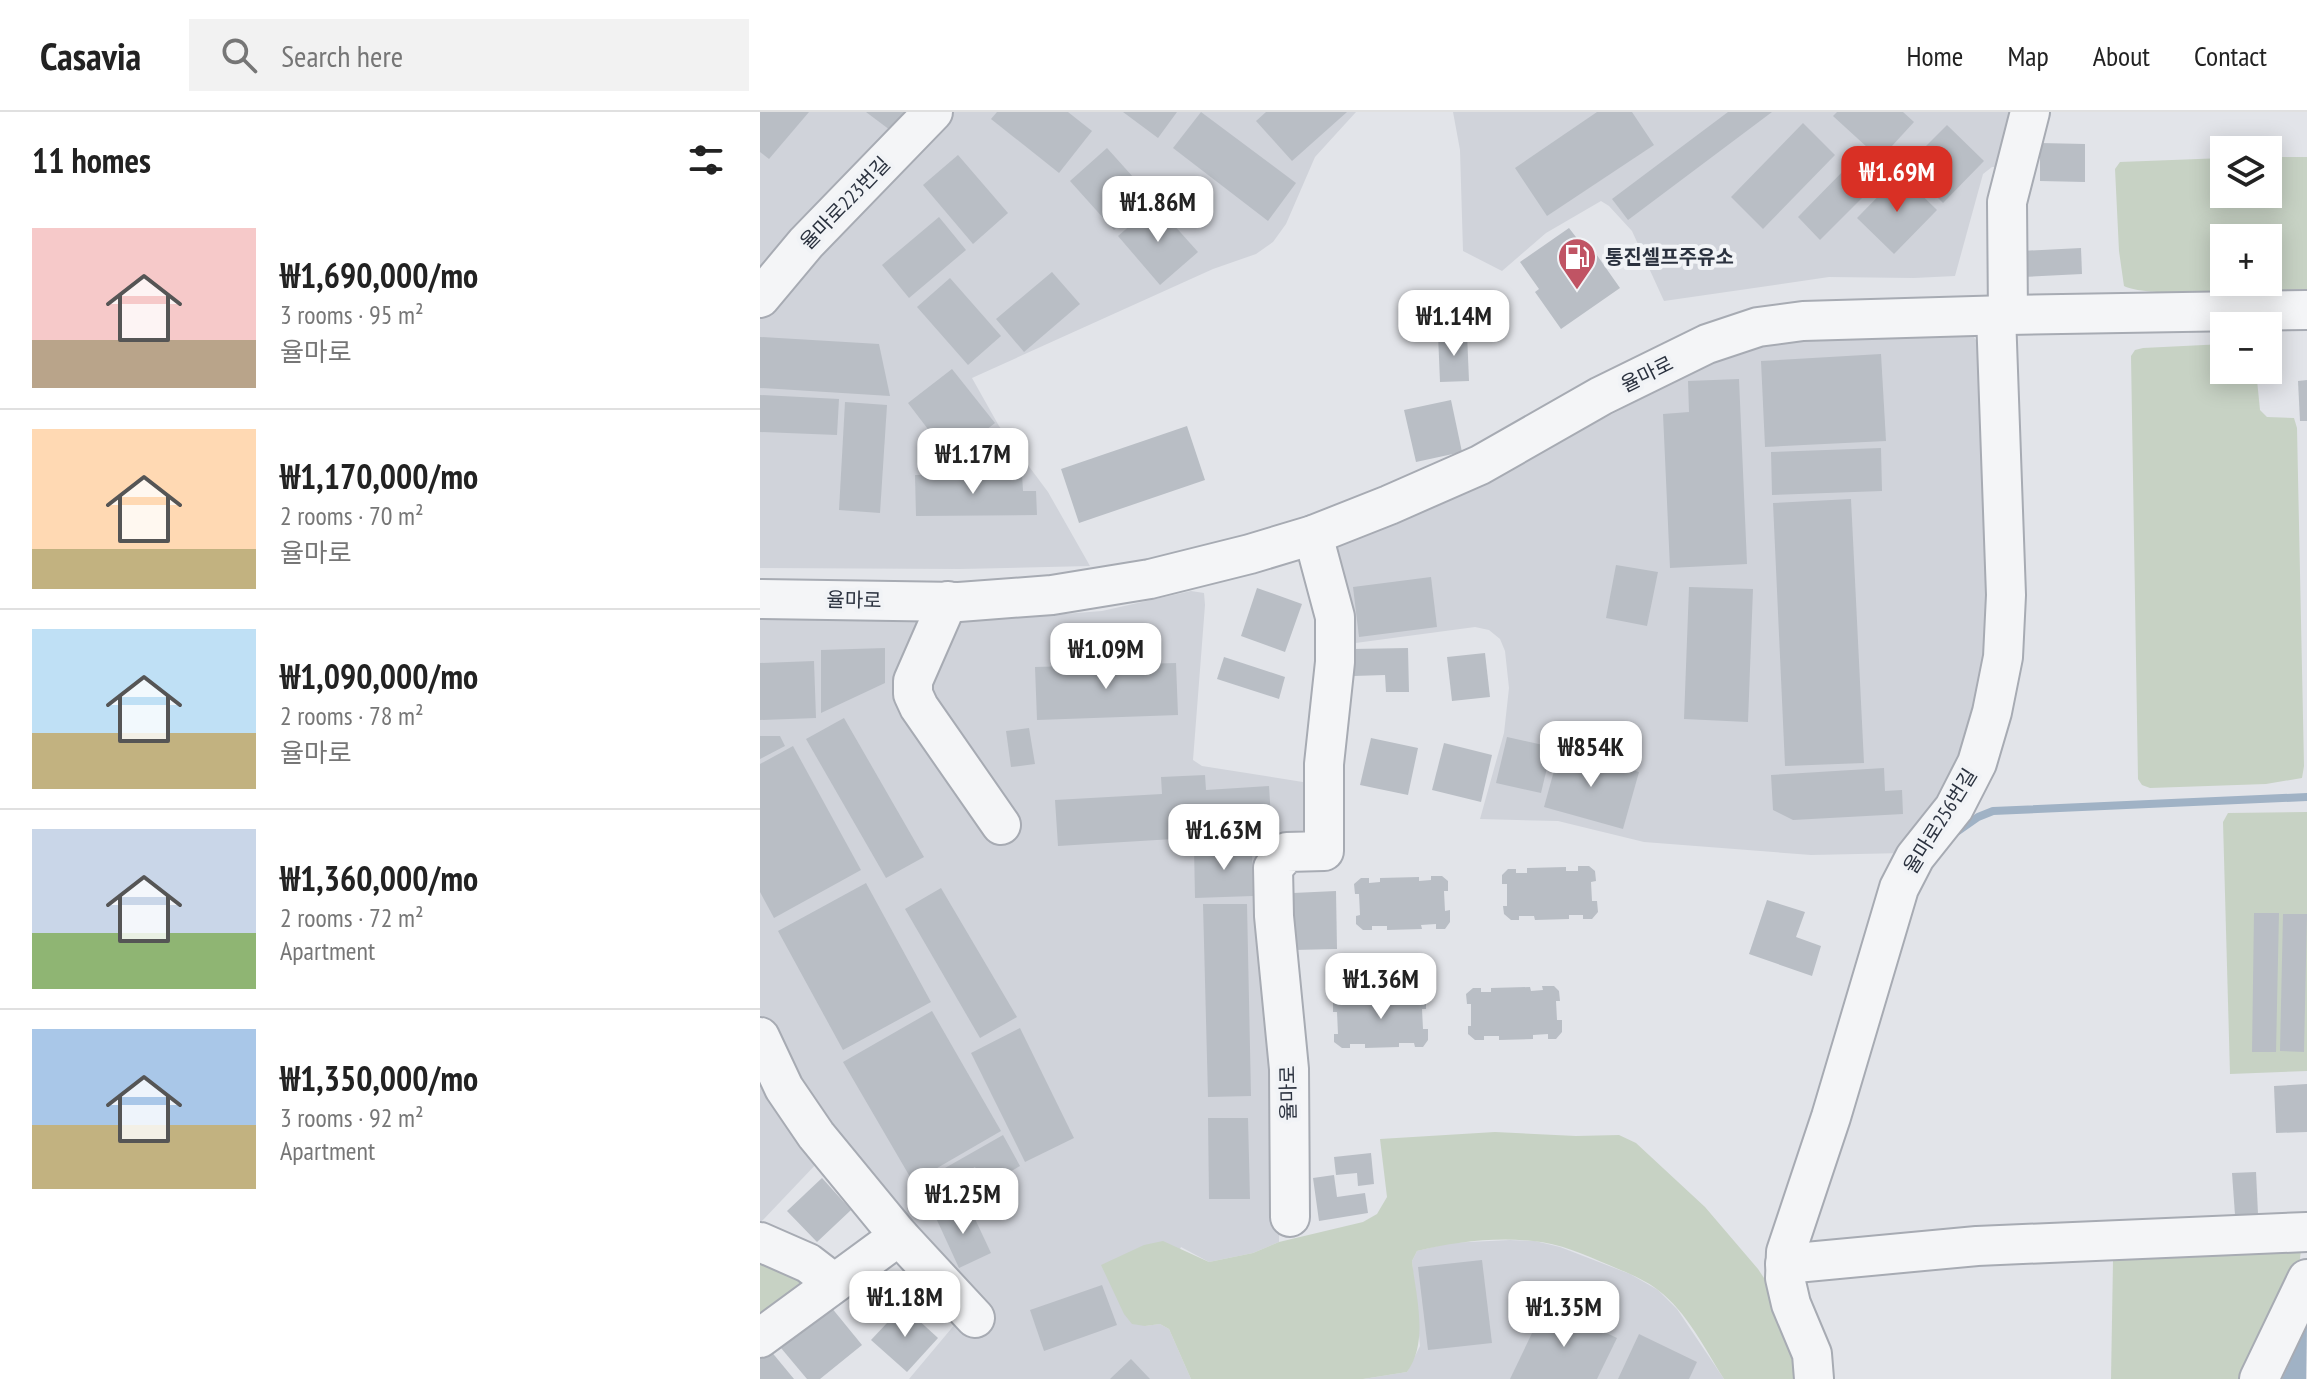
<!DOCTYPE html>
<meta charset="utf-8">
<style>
:root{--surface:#fff;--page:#f2f2f2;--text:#222;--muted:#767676;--line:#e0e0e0;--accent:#d93025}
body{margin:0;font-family:"PT Sans Narrow","Noto Sans KR",sans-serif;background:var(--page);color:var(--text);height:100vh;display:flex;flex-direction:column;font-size:30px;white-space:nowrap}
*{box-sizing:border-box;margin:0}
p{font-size:26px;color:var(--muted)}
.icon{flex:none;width:44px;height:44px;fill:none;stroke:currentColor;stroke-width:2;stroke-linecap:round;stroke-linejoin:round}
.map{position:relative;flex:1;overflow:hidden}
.sheet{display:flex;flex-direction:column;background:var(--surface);width:760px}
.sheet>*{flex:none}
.buttons{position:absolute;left:1450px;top:24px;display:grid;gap:16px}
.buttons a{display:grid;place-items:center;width:72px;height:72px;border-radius:0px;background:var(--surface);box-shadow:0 4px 20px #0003;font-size:40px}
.price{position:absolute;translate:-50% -68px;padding:0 18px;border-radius:16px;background:#fff;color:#222;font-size:26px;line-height:52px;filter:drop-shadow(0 2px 4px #0008)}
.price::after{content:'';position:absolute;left:50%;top:48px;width:24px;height:18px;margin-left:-12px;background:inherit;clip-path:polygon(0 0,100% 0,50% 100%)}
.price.active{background:var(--accent);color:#fff}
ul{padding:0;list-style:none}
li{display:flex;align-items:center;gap:24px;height:200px;padding:0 32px}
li+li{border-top:2px solid var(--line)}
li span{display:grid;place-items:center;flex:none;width:224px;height:160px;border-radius:0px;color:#555}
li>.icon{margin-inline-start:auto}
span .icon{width:96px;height:96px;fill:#fffc;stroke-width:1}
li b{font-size:34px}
h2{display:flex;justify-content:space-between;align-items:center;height:96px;padding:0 32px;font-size:34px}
header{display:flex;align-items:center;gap:48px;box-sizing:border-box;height:112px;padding:0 40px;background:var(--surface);border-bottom:2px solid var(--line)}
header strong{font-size:38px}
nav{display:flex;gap:44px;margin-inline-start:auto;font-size:28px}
.search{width:560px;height:72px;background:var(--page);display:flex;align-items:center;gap:20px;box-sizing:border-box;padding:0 28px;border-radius:0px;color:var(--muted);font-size:30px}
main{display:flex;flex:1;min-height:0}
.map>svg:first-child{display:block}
</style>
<header>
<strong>Casavia</strong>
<div class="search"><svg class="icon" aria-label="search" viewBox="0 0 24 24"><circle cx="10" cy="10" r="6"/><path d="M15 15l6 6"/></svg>Search here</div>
<nav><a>Home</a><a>Map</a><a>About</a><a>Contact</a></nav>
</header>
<main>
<section class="sheet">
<h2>11 homes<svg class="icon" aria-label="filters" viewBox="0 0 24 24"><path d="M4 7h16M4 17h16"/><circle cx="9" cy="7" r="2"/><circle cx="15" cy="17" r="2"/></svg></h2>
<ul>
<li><span style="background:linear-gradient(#f6c9c9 70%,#b9a48a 0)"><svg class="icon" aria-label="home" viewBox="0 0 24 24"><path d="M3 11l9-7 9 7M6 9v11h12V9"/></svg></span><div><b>₩1,690,000/mo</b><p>3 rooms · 95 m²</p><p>율마로</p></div></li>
<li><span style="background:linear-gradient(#ffd9b3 75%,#c2b280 0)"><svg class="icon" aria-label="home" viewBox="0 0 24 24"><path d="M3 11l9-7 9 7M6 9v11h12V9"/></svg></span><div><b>₩1,170,000/mo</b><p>2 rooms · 70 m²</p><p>율마로</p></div></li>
<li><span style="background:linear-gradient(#bfe0f5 65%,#c2b280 0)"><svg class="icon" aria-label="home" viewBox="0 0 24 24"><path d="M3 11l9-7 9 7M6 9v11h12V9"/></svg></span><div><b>₩1,090,000/mo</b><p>2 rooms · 78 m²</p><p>율마로</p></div></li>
<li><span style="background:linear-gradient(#c9d6e8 65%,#8fb573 0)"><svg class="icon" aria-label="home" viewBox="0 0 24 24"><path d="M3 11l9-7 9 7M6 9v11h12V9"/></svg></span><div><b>₩1,360,000/mo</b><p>2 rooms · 72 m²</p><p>Apartment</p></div></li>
<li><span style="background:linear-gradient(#a9c7e8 60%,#c2b280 0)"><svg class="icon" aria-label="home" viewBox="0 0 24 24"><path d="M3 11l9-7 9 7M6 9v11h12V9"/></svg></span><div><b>₩1,350,000/mo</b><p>3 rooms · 92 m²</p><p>Apartment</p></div></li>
</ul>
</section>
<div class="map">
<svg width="1547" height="1267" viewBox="0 0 1547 1267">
<rect width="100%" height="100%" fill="#e2e4e9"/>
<!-- built -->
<g fill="#d0d3da">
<polygon points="0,0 157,0 0,162"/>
<polygon points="189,0 596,0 555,45 526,112 513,130 496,142 453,157 212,266 239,314 288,380 330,454 200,457 0,456 0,199"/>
<polygon points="693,0 1255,0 1242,55 1232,55 1223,62 1195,164 1154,166 1069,165 904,189 872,119 849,94 841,89 786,121 742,159 703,139 700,38"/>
<polygon points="1200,219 1214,225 1221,236 1228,493 1226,563 1205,648 1145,741 1051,743 884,730 798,709 720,707 744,621 749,576 745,539 740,527 729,518 715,515 588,532 570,442 577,430 716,372 975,239 1040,226"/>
<polygon points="431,479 444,481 445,493 433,648 442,654 549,671 546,729 499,731 521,958 519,1130 493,1141 449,1150 421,1135 385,1214 400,1212 409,1217 431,1267 149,1267 201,1205 24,954 0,903 0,504 216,509 342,499"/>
<polygon points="0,954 59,1049 0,1111"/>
<polygon points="750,1128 775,1129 800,1135 870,1162 898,1178 917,1197 964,1267 603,1267 647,1260 660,1234 652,1149 657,1139 689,1131"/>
</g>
<!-- green -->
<g fill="#c7d2c4" fill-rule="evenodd">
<path d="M1508,45h39v132c-35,1 -159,10 -183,-3l-5,-35 -4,-82 5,-7 104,-4v36h44zM1508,126v44h-44v-44z"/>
<polygon points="1464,232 1464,258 1496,258 1500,298 1507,305 1534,306 1537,316 1544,654 1542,666 1506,672 1390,676 1382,673 1378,667 1371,244 1375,238 1383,236"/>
<polygon points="1547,700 1547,959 1470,962 1463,710 1468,701"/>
<path d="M735,1020l81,4 43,-1 17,8 69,64 53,62 14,21 33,89h-81c-19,-30 -37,-67 -66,-89 -14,-11 -33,-18 -49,-25 -24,-10 -50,-22 -76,-24 -39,-4 -79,1 -116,10l-5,10c4,36 17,81 -5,111l-44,7h-172l-22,-50 -9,-5 -15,2 -13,-2 -8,-10 -23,-49 43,-20 19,-4 46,21 44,-9 26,-11 84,-20 14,-8 10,-17 -7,-58z"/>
<polygon points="1541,1137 1540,1147 1480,1267 1351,1267 1353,1149 1358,1142"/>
<polygon points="0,1141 43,1168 0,1208"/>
</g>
<!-- water -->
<polygon fill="#a0b2c5" points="1547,1212 1546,1267 1522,1267"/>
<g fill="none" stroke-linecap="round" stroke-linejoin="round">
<!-- stream -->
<polyline stroke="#a0b2c5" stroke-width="8" points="1198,719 1218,705 1233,699 1547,685"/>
</g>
<!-- building -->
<g fill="#b9bec5">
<polygon points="0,0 49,0 9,47 0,40"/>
<polygon points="106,0 144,0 130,18"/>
<polygon points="237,0 308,0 332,19 299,61 231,7"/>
<polygon points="363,0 417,0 398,26"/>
<polygon points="441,0 536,71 508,109 413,36"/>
<polygon points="506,0 587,0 532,49 496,9"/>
<polygon points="837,0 872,0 894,33 787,104 755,56"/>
<polygon points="968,0 1012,0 868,108 852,87"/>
<polygon points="1077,0 1143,0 1154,10 1120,47 1073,4"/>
<polygon points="1043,11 1075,43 1003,117 971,85"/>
<polygon points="1187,13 1224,49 1183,91 1146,54"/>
<polygon points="1280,31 1325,32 1325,70 1280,69"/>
<polygon points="347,36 391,85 354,118 310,69"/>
<polygon points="198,43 248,101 213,132 163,73"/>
<polygon points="1090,52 1113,75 1060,128 1038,105"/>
<polygon points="1140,62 1177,98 1134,142 1097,106"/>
<polygon points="395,92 438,140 400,173 358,124"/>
<polygon points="179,105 206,138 149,186 122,153"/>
<polygon points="809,116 829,142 834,139 860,176 801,217 775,180 779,177 760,150"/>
<polygon points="1321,136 1322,162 1262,165 1261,139"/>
<polygon points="292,160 320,192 264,240 236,207"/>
<polygon points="190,166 241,224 208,253 157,195"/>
<polygon points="707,221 709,269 680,270 678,222"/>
<polygon points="0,225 119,232 130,284 0,276"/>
<polygon points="1121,242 1126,329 1005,335 1001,249"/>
<polygon points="192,257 235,311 190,346 148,291"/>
<polygon points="979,267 987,452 910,456 903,302 929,300 928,269"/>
<polygon points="1547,268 1547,309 1540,309 1538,269"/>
<polygon points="0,283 79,287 77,323 0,320"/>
<polygon points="691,288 702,340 656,350 644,298"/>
<polygon points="85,290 127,293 120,401 79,398"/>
<polygon points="427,314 445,368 319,411 301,357"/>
<polygon points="1121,336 1122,379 1012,383 1011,340"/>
<polygon points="262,362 263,379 276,379 277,403 156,404 155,363"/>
<polygon points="1091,387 1104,651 1025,654 1013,391"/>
<polygon points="856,453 898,460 887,514 846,506"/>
<polygon points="671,465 677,515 599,525 593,475"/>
<polygon points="929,475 993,477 988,610 924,607"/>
<polygon points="497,476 542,492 525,540 481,524"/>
<polygon points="125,536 125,571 61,601 61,538"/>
<polygon points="648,536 649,580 626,580 625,563 593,564 592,537"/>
<polygon points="725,541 730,585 692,589 687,545"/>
<polygon points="464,545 525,565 519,587 457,567"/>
<polygon points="54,549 56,606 0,608 0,551"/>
<polygon points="416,551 418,603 277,608 275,555"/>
<polygon points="84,606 164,745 126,766 46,627"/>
<polygon points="269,616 275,652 251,655 246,619"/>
<polygon points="0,624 20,624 25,634 0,647"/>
<polygon points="747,625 792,635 781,681 736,671"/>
<polygon points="611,626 658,636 648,683 600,673"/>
<polygon points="684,631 732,643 721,690 672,678"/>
<polygon points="33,634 101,758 14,806 0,780 0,652"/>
<polygon points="800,637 879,660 863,717 784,695"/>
<polygon points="1124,656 1125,679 1142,678 1143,702 1033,708 1013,698 1011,663"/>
<polygon points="445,663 446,678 509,674 512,721 298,734 295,688 402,682 401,665"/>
<polygon points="492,733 493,784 435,786 434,735"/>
<polygon points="818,754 829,754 835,759 836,769 831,770 832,789 837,789 838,800 832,807 823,807 823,803 809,803 809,807 775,808 774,804 759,804 759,808 751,808 744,802 743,794 747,794 747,772 742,772 742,763 748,757 756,757 756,761 767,761 767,756 806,755 806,759 818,759"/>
<polygon points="671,764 682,764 688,769 688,779 684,779 685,799 690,798 690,810 685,817 676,817 676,812 661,813 662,817 627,818 627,814 612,814 612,818 603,818 596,812 596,804 600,803 599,782 595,782 594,772 601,766 609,766 609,771 620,770 620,766 659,765 659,769 671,768"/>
<polygon points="106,771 171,890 83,938 18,819"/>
<polygon points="181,776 257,905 220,926 145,797"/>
<polygon points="576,779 577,837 534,838 533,781"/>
<polygon points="1007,788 1045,800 1036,825 1061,834 1052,864 989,842"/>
<polygon points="443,792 487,792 491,984 448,985"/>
<polygon points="1494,801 1519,801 1516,940 1492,940"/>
<polygon points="1523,802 1547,802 1544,940 1520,939"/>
<polygon points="782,874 794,874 799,879 800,889 796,889 797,908 802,908 802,920 796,927 788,927 788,922 773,923 773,927 739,928 739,924 724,924 724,928 715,928 708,922 708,914 711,914 711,892 707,892 706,882 713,876 721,876 721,880 731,880 731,876 770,875 771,879 783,878"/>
<polygon points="649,882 660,882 666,887 666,897 662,897 663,917 668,917 668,928 663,935 655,935 654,931 639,931 639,935 605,936 605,932 590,932 590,936 582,936 574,930 574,922 578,922 577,900 573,900 573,891 579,885 587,885 587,889 598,888 598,884 637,883 637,887 649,887"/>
<polygon points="172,899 241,1019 153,1070 83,950"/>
<polygon points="260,916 314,1026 265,1050 211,941"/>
<polygon points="1547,972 1547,1020 1516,1021 1514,974"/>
<polygon points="448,1006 488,1006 490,1087 449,1087"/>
<polygon points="243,1023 260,1054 225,1074 215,1055 178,1077 171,1064"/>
<polygon points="611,1041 614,1072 598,1074 597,1061 576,1063 574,1045"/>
<polygon points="1496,1060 1498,1102 1475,1103 1472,1061"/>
<polygon points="574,1063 577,1085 605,1081 608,1101 559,1109 553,1066"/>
<polygon points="62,1066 91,1098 57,1130 27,1099"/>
<polygon points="208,1092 231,1141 199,1156 176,1106"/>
<polygon points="722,1148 732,1231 668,1238 658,1155"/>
<polygon points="342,1173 357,1213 284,1239 270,1198"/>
<polygon points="786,1192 857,1226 837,1267 750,1267"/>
<polygon points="143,1194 178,1226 147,1260 111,1228"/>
<polygon points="71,1195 102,1233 60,1267 47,1267 21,1236"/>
<polygon points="879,1222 937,1250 929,1267 858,1267"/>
<polygon points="10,1238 34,1267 0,1267 0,1247"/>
<polygon points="371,1247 390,1267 350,1267"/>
</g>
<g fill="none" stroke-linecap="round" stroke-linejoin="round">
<!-- minor casing -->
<g stroke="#a7abb3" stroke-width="42">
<g id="minor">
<polyline points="0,186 46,131 173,0"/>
<polyline points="1248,203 1247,90 1270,0"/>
<polyline points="0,487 199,490 292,483 390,467 490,442 553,423 629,393 720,353 841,284 947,232 998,215 1043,209 1248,203 1547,198"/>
<polyline points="188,489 153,569 153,582 159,595 241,713"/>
<polyline points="0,925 24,976 56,1023 139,1124 215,1206"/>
<polyline points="530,1105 529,957 514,804 513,756 527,740 564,739 564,652 575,550 575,505 553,423"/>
<polyline points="0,1130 48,1151 74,1171"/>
<polyline points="1025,1152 1217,1134 1547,1120"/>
<polyline points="0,1226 139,1124"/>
<polyline points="1054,1267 1052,1242 1031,1192 1025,1166 1026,1140 1071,1005 1139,776 1155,745 1194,696 1217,651 1232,600 1243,545 1246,483 1236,203"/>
<polyline points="1499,1267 1547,1167"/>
</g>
</g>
<!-- minor -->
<use href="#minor" stroke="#f4f5f7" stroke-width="38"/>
</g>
<!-- icons -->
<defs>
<g id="fuel-pin" transform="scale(2)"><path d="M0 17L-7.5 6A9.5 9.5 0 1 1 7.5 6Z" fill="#c05464" stroke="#f1f3f6"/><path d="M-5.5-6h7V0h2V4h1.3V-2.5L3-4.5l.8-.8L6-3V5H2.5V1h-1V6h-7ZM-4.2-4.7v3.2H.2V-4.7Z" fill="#fff"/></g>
</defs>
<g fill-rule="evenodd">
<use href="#fuel-pin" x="817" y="145"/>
</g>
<g text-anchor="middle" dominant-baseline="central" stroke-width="8" stroke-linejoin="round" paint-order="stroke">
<!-- street labels -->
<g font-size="20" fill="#2b323f" stroke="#f1f3f6">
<text transform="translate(85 91) rotate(-46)">율마로223번길</text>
<text transform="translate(887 262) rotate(-26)">율마로</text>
<text transform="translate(94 488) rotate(1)">율마로</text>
<text transform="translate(1180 709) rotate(-58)">율마로256번길</text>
<text transform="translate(528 981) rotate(-91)">율마로</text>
</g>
<!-- poi labels -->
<g font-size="20" font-weight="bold" fill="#2b323f" stroke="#f1f3f6" text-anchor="start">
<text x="845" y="145">통진셀프주유소</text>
</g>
</g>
</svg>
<div class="buttons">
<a><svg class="icon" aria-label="layers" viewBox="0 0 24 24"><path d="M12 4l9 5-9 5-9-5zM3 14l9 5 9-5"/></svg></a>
<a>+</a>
<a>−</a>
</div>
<b class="price active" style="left:1137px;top:102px">₩1.69M</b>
<b class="price" style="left:398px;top:132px">₩1.86M</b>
<b class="price" style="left:694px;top:246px">₩1.14M</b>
<b class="price" style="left:213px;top:384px">₩1.17M</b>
<b class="price" style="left:346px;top:579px">₩1.09M</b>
<b class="price" style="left:831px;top:677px">₩854K</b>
<b class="price" style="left:464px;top:760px">₩1.63M</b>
<b class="price" style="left:621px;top:909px">₩1.36M</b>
<b class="price" style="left:203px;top:1124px">₩1.25M</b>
<b class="price" style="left:145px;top:1227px">₩1.18M</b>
<b class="price" style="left:804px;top:1237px">₩1.35M</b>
</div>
</main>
